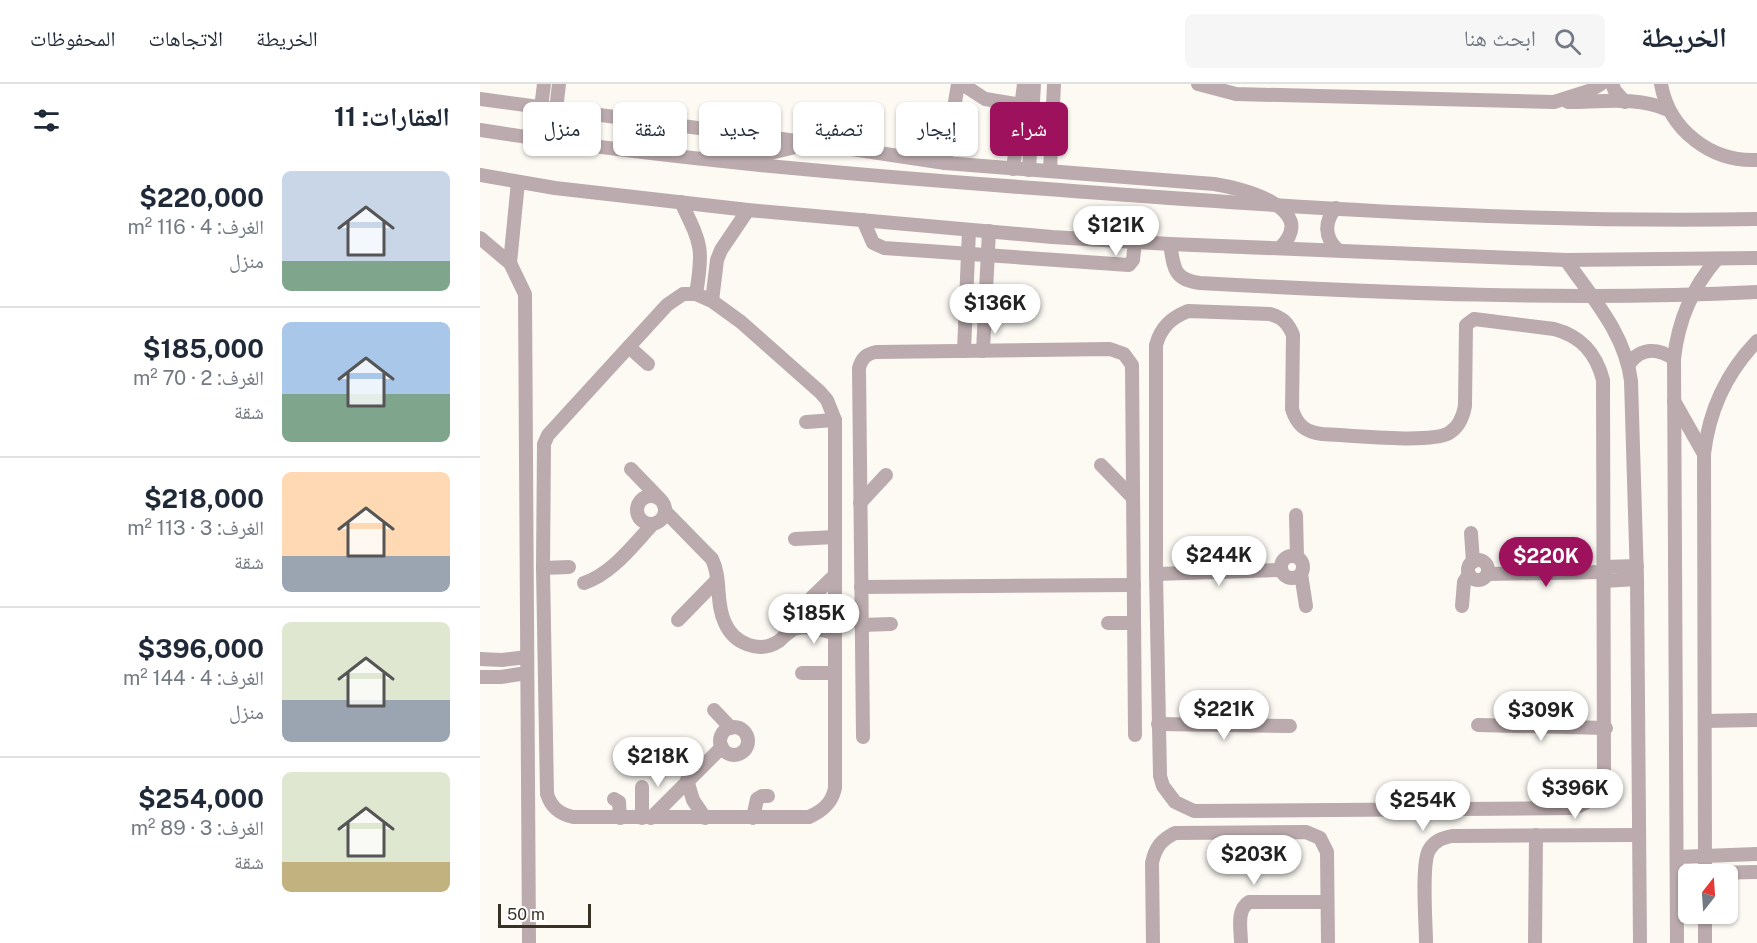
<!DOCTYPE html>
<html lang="ar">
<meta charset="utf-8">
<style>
:root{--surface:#fff;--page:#f6f6f7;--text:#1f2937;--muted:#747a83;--line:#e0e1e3;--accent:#9e115c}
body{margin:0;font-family:"Public Sans","Noto Naskh Arabic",sans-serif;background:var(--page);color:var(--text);direction:rtl;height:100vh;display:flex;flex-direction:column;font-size:22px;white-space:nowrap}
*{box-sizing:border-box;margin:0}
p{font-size:20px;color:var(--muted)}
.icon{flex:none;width:33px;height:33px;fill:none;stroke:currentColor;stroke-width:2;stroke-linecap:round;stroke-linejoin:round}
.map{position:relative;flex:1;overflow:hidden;direction:ltr}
.sheet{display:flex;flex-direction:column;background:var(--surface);width:480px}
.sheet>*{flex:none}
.guide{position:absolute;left:18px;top:18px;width:570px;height:54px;direction:rtl;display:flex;gap:12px}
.needle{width:39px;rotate:17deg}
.fabs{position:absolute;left:1198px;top:780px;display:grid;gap:12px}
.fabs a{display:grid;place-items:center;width:60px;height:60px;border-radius:9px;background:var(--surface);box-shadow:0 2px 4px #0004;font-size:30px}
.scale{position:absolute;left:18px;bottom:15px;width:93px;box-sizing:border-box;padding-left:6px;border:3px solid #363025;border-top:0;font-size:16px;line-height:21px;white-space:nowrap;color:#363025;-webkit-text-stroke:4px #fff;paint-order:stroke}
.price{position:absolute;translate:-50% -51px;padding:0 14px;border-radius:21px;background:#fff;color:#222;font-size:20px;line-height:39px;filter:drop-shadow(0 2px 3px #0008)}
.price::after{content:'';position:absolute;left:50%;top:36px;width:18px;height:14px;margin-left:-9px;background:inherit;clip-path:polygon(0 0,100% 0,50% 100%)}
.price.on{background:var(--accent);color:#fff}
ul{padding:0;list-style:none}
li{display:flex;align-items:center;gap:18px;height:150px;padding:0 30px}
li+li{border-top:2px solid var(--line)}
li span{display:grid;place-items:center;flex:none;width:168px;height:120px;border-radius:9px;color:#555}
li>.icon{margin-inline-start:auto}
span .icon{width:72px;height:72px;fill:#fffc;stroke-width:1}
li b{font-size:26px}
h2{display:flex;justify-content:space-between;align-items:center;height:72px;padding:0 30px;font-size:26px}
.chip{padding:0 21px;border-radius:9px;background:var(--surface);box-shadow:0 2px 4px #0004;font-size:21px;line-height:54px}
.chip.on{background:var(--accent);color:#fff}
header{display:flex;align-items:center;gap:36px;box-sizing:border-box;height:84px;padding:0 30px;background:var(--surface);border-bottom:2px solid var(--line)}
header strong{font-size:28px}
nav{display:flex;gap:33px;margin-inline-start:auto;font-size:21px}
.search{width:420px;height:54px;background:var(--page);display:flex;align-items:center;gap:15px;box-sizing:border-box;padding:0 21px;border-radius:9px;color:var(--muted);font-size:22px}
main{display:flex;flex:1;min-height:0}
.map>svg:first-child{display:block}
</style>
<header>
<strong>الخريطة</strong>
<div class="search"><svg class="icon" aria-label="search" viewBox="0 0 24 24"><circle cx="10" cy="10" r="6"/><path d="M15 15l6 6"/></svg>ابحث هنا</div>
<nav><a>الخريطة</a><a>الاتجاهات</a><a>المحفوظات</a></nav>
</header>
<main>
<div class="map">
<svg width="1277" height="859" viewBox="0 0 1277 859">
<rect width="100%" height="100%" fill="#fdfaf4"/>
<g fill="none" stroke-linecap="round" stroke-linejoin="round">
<!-- minor -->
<g stroke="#bbabae" stroke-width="14">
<polyline points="482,0 505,15 542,21"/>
<polyline points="718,0 756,10 1074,18 1109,7 1121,0"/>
<polyline points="1132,0 1135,7 1145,18"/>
<path d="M1181,0c8,46 50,78 96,76"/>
<polyline points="0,15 324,58"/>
<path d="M1088,18c32,0 71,-6 100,8"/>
<polyline points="61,24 64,0"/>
<polyline points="76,26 79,0"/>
<path d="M0,46c206,32 413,48 621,63 218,16 437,30 656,26"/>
<path d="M262,76l70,-17 133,20 269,21c27,4 107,24 66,64"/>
<polyline points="465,79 478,0"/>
<polyline points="533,85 544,0"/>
<polyline points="549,86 554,0"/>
<polyline points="570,87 574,0"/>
<polyline points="0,91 75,104 268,126 572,153 690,160 1086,176 1277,174"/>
<path d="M201,118c20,42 23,45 15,92"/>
<path d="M856,124c-12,13 -12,30 2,42"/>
<polyline points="383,136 393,159 404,164 649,181 653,176 655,158"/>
<polyline points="0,154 30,179 45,210 49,859"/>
<path d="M690,160c4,23 3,36 30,39 185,10 371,18 557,9"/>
<path d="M1086,176c26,38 59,73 65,121l6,198 3,364"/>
<polyline points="30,179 38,98"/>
<path d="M203,210h13l16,7 29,21 79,70 7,8 8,20v368c-3,15 -12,23 -26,29h-236c-14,-3 -22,-10 -26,-23l-4,-226 1,-124 4,-9 119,-130z"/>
<polyline points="232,217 237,176 241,166 268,126"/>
<path d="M708,227l82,3c13,4 18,9 23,21l-1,74c5,16 13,23 30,25 25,1 109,10 127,-1 10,-6 14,-16 16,-27l1,-81 8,-6 80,10c27,7 42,24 49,51l1,396c-4,17 -14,27 -30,32l-380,3 -19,-9 -12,-16 -3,-10 -4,-202v-229c5,-18 15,-27 32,-34z"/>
<polyline points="149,263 168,280"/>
<polyline points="484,267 489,146"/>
<polyline points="503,267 509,147"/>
<path d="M1149,280c12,-17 29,-16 45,-5"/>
<polyline points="1194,317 1224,370"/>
<polyline points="326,338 355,336"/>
<polyline points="621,381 653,414"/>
<polyline points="151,385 179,414"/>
<circle cx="171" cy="426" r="14"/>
<polyline points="380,419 406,391"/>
<path d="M185,427l47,48c10,20 3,44 13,64 9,21 35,31 54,18 6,-5 11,-12 19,-13 12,-3 25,3 37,5"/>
<polyline points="816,431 817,473"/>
<polyline points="991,449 993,478"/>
<polyline points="315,455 355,453"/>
<circle cx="812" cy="483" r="11"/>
<circle cx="998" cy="486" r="10"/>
<polyline points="1124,483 1157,482"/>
<polyline points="63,484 89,483"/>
<polyline points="676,490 801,486"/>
<polyline points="821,490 826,522"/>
<polyline points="1008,490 1124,488"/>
<polyline points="1124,497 1157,495"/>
<path d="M104,499c28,-9 49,-38 69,-59"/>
<polyline points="381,503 654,501"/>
<polyline points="982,522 984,498 989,490"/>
<polyline points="198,536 237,496"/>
<polyline points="628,539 654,539"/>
<polyline points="381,541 411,540"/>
<polyline points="309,548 325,520 355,491"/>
<polyline points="0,575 22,576 47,573"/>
<polyline points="322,589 355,589"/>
<polyline points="0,593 21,593 47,589"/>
<polyline points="234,626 251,644"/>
<polyline points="1225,637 1277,636"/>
<polyline points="678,640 810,642"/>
<polyline points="998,641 1126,644"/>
<circle cx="254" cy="657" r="14"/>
<path d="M383,653l-4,-369c3,-10 7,-14 17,-16l234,-3 14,5 8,11 3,370"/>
<polyline points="207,696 213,716 225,734"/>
<polyline points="134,715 139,718 140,734"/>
<polyline points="162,734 162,703"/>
<polyline points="171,734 242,663"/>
<polyline points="273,734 277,715 282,712 288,712"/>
<polyline points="1197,773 1277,770"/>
<polyline points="1225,789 1277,788"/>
<path d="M1225,790l-1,-420c5,-43 22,-81 53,-113"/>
<path d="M673,859l-1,-80c3,-15 9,-23 23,-30l131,-1 14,6 7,14 1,91"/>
<path d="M761,859c0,-13 -5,-33 8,-41h78"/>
<path d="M946,859c0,-19 -5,-79 3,-93 5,-9 13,-12 23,-14l187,-1"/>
<polyline points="1055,859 1056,751"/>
<path d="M1197,859l-3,-584c4,-38 17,-70 43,-100"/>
<polyline points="1225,859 1225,830"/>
</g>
</g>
</svg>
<div class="fabs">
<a><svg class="needle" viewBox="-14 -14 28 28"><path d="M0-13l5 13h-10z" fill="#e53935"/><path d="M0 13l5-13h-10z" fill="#747a83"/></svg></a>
</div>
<div class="scale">50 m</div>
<b class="price" style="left:636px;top:173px">$121K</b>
<b class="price" style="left:515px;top:251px">$136K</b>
<b class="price" style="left:739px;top:503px">$244K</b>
<b class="price on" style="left:1066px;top:504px">$220K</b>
<b class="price" style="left:334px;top:561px">$185K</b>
<b class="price" style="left:744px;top:657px">$221K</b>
<b class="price" style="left:1061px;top:658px">$309K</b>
<b class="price" style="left:178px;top:704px">$218K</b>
<b class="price" style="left:1095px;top:736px">$396K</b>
<b class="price" style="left:943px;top:748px">$254K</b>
<b class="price" style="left:774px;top:802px">$203K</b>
<div class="guide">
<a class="chip on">شراء</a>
<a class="chip">إيجار</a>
<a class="chip">تصفية</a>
<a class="chip">جديد</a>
<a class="chip">شقة</a>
<a class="chip">منزل</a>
</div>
</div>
<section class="sheet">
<h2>العقارات: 11<svg class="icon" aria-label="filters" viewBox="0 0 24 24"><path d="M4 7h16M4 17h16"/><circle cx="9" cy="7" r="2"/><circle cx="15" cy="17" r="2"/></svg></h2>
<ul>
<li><span style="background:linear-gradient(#c9d6e8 75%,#7fa58c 0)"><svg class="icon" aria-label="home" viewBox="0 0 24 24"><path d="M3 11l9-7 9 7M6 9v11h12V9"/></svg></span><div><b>$220,000</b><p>الغرف: 4 · 116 m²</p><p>منزل</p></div></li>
<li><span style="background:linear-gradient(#a9c7e8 60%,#7fa58c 0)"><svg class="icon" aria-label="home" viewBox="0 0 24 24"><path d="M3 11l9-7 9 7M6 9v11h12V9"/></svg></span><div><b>$185,000</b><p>الغرف: 2 · 70 m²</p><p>شقة</p></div></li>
<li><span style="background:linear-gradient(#ffd9b3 70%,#9aa5b1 0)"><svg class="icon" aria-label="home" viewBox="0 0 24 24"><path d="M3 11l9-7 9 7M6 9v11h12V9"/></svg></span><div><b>$218,000</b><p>الغرف: 3 · 113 m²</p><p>شقة</p></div></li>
<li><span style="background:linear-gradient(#dfe7d0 65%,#9aa5b1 0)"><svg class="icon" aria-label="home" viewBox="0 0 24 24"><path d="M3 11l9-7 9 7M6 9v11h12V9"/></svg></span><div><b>$396,000</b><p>الغرف: 4 · 144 m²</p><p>منزل</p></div></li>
<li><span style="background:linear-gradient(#dfe7d0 75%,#c2b280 0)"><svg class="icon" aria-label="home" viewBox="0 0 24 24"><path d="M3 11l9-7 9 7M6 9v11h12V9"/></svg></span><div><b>$254,000</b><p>الغرف: 3 · 89 m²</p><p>شقة</p></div></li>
</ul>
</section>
</main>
